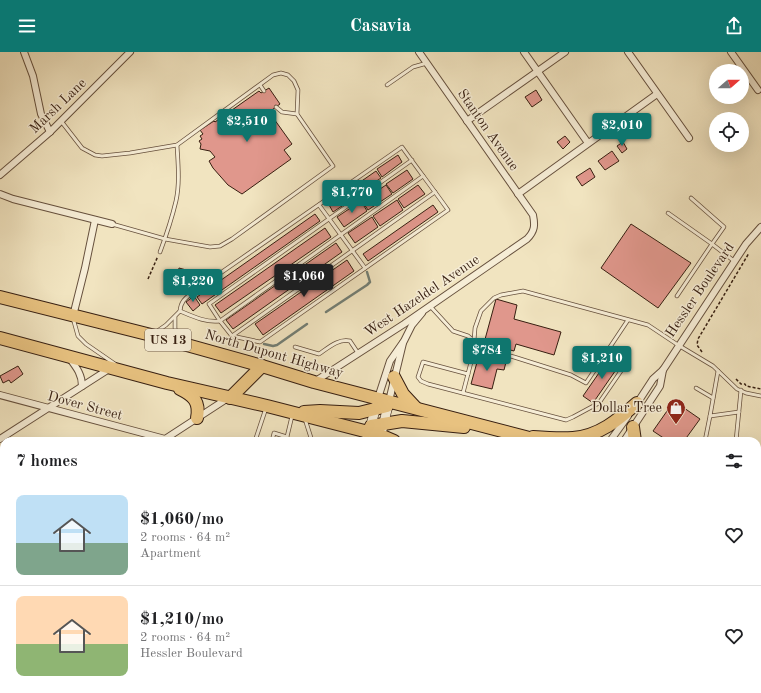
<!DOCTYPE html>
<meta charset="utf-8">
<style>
:root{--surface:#fff;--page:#f6f6f6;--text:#202124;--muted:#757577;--line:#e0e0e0;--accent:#0f766e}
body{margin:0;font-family:"Old Standard TT",serif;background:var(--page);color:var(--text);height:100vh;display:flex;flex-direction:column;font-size:15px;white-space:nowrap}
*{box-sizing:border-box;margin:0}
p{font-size:13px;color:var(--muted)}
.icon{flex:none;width:22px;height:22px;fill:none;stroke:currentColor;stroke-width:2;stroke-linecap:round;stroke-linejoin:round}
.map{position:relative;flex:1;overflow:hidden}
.sheet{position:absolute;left:0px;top:385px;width:761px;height:256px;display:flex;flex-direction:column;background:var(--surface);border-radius:12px 12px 0 0;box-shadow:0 4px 16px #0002}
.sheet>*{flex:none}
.needle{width:26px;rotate:70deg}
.buttons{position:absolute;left:709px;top:12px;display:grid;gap:8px}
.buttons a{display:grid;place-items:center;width:40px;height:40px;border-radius:50%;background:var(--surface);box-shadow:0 4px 16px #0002;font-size:20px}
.price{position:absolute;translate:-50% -34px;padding:0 9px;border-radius:4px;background:var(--accent);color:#fff;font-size:13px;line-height:26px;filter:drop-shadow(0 1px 2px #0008)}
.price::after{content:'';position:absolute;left:50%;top:24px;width:12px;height:9px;margin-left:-6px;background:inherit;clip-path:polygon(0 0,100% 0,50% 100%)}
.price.active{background:#222;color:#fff}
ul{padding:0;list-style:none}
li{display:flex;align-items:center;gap:12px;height:100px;padding:0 16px}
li+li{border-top:1px solid var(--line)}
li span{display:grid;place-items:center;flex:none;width:112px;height:80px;border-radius:8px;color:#555}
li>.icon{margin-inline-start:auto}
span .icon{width:48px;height:48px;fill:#fffc;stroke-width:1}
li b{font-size:17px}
h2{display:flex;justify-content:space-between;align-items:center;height:48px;padding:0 16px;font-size:17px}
header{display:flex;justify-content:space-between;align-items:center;height:52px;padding:0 16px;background:var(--accent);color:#fff;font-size:18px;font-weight:600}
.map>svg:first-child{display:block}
</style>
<header><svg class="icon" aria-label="menu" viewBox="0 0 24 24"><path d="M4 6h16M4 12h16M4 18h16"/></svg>Casavia<svg class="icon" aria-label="share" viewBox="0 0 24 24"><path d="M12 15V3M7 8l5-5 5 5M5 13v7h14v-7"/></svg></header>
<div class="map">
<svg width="761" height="641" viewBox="0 0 761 641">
<rect width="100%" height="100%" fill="#f1e4c0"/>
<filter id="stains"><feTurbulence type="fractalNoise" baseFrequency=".005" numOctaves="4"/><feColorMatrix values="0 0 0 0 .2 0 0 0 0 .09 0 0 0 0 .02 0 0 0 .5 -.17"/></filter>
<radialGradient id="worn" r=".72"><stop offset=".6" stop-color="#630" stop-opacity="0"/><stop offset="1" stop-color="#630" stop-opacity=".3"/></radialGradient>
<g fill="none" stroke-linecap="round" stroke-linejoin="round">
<!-- stream -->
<g stroke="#737e74" stroke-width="2.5">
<polyline points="326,260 367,233 370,230 367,220"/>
<polyline points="264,292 273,294 277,293 307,272"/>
</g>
</g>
<!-- building -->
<g fill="#e0978c" stroke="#371f11">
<polygon points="269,36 280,52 269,60 292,92 284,98 291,107 242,142 228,133 213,116 209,109 215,105 210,99 200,97 201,92 199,89 202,87 200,84 203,82 200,78 214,69 215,70 259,39 261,41"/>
<polygon points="536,38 542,48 532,55 525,45"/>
<polygon points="565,84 570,90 563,97 557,90"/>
<polygon points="623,90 627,97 622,101 617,94"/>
<polygon points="612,99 619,109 605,118 598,109"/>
<polygon points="398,103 402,110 382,125 377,117"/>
<polygon points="590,116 595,125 582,134 576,125"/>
<polygon points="407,118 413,127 393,141 386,132"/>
<polygon points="376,119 381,126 357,142 353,135"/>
<polygon points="386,133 392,142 368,158 362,149"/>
<polygon points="418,133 425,142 404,156 398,147"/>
<polygon points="351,135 357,144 333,160 328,151"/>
<polygon points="397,148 403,158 380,174 373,164"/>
<polygon points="361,149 367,159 344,175 337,165"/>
<polygon points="433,153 438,160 368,209 363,202"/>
<polygon points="315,162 320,169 202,252 197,245"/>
<polygon points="372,165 378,175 355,191 348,181"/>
<polygon points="631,172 691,211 658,256 601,216"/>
<polygon points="325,176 331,185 221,261 215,253"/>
<polygon points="336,191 342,200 233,277 226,268"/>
<polygon points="347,208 354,219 263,283 255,272"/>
<polygon points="179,216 190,219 189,223 178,220"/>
<polygon points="194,244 200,253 193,259 186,250"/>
<polygon points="496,247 517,253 514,267 561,280 554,303 516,292 514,299 484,291"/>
<polygon points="479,303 506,310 504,318 497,317 492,337 471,332"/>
<polygon points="610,305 620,312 593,351 583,344"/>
<polygon points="18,314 23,322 11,331 9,328 3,331 0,324"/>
<polygon points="674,349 700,367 684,389 668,389 653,379"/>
<polygon points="4,504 4,540 0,542 0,507"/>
</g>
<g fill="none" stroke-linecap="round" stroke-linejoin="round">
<!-- lane casing -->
<g stroke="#66503d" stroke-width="4.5">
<g id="lane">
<polyline points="260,33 264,39"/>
<polyline points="387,33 413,15 427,11"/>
<polyline points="276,55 282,60 297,62"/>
<polyline points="61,69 82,96 95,103 102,104 130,101 177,93 273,23 281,21 288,23 294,29 298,38 297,62 333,114 232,187 220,194 210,195 165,187 112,172"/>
<polyline points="319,153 365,216"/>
<polyline points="668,161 712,192 724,175 691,146"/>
<path d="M160,200c6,-16 12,-34 16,-51 4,-18 2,-38 1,-56"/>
<polyline points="677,244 712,192 734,209"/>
<polyline points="430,254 453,279 468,284 482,296 514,305 571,323 586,331 628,268"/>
<path d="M180,259c1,-12 8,-14 16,-21l206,-143c15,21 31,42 46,63l-188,132 -28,-6 -12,-15 -11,-17 203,-144"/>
<polyline points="175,265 175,276 177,287"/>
<polyline points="73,266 78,284 86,292 115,312"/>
<path d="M156,280l10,-7 14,-14c12,5 26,12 40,10l203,-145"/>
<polyline points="232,284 435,140"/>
<polyline points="474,289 475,276 481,259 494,246 501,243 523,239 648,273 678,293 713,314 737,337 746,341 761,344"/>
<path d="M295,295l24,7c9,-6 20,-16 31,-13l8,12"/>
<polyline points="718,319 710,364 739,360"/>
<polyline points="468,322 423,310 418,325 421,329 428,332 566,368 573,365 599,351 621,319"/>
<polyline points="696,336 713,346"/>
<polyline points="463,341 476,291"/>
<polyline points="305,367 312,389"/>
<polyline points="255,389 266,356"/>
<polyline points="272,389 274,381 287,385"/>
<polyline points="286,389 292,364"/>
<polyline points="705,389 710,364"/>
<polyline points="736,389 741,338"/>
<polyline points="757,404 761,405"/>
<polyline points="757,511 761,512"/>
<polyline points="647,637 662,641"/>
<polyline points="687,641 688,637"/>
<polyline points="706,641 707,637"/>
</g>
</g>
<!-- street casing -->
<g stroke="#66503d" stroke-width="8">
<g id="street">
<polyline points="24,0 33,24 41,62 50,80"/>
<polyline points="524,0 588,91"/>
<polyline points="628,0 689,86"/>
<polyline points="731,0 758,38"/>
<polyline points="467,69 565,0"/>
<polyline points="0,123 50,80 130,0"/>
<polyline points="0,142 13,147 112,172"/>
<polyline points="518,142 657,42"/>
<polyline points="73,264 85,216 95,168"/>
<path d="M70,307c7,9 12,16 12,27"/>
<path d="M314,330l90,-58 123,-85c8,-8 8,-14 6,-24l-114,-163"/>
<polyline points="0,343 165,387"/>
<polyline points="378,346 390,309 404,289 412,273 422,261"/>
<polyline points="389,349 403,291"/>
<polyline points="636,353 653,327 663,318 746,192 761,175"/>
<polyline points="0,387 109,317"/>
<polyline points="162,389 228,346"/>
<polyline points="610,389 628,364"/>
<polyline points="624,389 660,334 663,318"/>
<polyline points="0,494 4,492"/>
<polyline points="0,604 4,601"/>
<polyline points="0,615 4,618"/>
<polyline points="28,637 33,641"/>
<polyline points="424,637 440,641"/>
<polyline points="164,641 167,637"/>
<polyline points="408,641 411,637"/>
</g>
</g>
<!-- secondary casing -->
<g stroke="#371f11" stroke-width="10">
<g id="secondary">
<polyline points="382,378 389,350"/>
<polyline points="366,389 377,352"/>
<polyline points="281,641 284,637"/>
<polyline points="291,641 294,637"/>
</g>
</g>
<!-- highway casing -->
<g stroke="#371f11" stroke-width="14">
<g id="highway">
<polyline points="0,245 151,283 262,314 314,330 541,389"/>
<polyline points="0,286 167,331 267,354 380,383 394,389"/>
<polyline points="394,325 403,342 416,356"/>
<path d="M180,337c14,7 20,13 17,29"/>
<polyline points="230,346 262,314"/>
<polyline points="304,360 320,359 359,361 387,354"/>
<polyline points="371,374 402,369 464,375"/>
<polyline points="633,375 635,389"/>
<path d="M533,385c13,1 27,2 40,1 26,-2 45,-18 64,-35"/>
<polyline points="757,446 761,447"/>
<polyline points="757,484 761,485"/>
</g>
</g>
<!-- path -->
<g stroke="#371f11" stroke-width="1.5" stroke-dasharray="3 2" stroke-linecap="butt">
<polyline points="148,227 158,204"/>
<polyline points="702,300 697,293 698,287 749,201"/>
<polyline points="736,327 741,332 745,332 746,334 761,337"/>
</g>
<!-- lane -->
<use href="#lane" stroke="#f6edd6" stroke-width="3"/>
<!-- street -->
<use href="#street" stroke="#f6edd6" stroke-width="6"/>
<!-- secondary -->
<use href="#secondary" stroke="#f6edd6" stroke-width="9"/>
<!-- highway -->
<use href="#highway" stroke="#e8c280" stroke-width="12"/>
</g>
<!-- icons -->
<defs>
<g id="shop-pin" transform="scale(1)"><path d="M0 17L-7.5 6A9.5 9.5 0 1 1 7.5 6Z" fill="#8f2418" stroke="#f6edd6"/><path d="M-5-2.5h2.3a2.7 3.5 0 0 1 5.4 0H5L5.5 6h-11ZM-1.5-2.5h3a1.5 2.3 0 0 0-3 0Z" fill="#fff"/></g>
</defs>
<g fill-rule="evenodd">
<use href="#shop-pin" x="676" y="356"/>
</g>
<g text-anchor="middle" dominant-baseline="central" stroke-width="3" stroke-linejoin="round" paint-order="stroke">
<!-- shield labels -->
<rect fill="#f6edd6" stroke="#705d4c" stroke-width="1" x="145" y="277" width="46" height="22" rx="3"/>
<g font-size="13" font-weight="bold" fill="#371f11">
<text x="168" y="288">US 13</text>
</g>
<!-- street labels -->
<g font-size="14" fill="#371f11" stroke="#f6edd6">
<text transform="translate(58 54) rotate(-44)">Marsh Lane</text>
<text transform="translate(488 78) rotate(55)">Stanton Avenue</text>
<text transform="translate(700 238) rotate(-56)">Hessler Boulevard</text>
<text transform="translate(422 244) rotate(-34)">West Hazeldel Avenue</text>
<text transform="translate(274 302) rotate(16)">North Dupont Highway</text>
<text transform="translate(85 354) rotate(15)">Dover Street</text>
</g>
<!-- poi labels -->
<g font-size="14" fill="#371f11" stroke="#f6edd6" text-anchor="end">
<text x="662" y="356">Dollar Tree</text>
</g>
</g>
<rect width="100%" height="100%" filter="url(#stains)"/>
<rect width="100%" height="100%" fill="url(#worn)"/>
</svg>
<div class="buttons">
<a><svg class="needle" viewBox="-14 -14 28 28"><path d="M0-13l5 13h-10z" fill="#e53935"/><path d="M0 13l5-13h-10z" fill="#757577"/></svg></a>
<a><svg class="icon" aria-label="locate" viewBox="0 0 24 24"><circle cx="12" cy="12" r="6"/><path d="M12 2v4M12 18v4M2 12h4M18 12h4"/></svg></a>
</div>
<b class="price" style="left:247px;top:91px">$2,510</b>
<b class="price" style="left:622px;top:95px">$2,010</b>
<b class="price" style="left:352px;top:162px">$1,770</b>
<b class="price active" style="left:304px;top:246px">$1,060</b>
<b class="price" style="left:193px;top:251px">$1,220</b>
<b class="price" style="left:487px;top:320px">$784</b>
<b class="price" style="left:602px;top:328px">$1,210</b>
<section class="sheet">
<h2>7 homes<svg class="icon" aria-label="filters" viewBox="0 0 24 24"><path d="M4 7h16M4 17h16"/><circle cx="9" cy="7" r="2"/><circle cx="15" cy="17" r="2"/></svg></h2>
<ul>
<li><span style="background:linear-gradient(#bfe0f5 60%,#7fa58c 0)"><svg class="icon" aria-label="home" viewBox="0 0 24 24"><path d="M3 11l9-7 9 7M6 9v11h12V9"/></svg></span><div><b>$1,060/mo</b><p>2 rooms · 64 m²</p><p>Apartment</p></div><svg class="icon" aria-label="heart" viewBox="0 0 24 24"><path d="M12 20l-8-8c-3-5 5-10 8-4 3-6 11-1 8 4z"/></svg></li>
<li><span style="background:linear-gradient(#ffd9b3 60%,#8fb573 0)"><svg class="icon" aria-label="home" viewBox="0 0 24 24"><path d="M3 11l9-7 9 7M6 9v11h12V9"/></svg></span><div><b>$1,210/mo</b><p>2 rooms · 64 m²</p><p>Hessler Boulevard</p></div><svg class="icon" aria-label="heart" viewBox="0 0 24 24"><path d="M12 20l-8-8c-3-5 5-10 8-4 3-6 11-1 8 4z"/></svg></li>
</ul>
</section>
</div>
